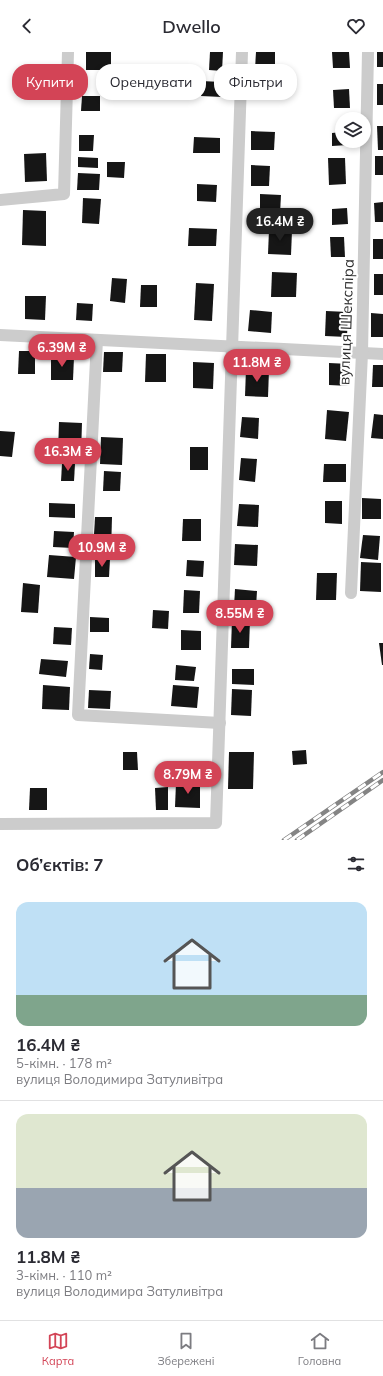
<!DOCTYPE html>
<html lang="uk">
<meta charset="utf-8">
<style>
:root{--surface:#fff;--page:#f2f2f3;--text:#2b2b33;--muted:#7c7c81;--line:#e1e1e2;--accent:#d34456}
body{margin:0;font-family:Mulish,sans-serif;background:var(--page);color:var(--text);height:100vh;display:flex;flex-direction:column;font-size:15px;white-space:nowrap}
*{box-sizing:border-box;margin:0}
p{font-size:13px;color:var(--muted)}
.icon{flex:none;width:22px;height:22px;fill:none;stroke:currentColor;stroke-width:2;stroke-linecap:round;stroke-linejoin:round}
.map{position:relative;height:788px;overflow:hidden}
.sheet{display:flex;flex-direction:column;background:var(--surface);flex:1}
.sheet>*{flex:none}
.banner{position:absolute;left:12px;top:12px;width:359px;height:36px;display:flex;gap:8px}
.fabs{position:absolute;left:335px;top:60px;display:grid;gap:8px}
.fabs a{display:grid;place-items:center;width:36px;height:36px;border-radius:50%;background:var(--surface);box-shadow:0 2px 6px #0003;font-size:20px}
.price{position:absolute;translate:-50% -34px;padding:0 9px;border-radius:14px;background:var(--accent);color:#fff;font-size:13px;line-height:26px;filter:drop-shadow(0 1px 2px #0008)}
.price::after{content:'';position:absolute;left:50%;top:24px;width:12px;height:9px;margin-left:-6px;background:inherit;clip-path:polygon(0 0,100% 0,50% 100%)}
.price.active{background:#222;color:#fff}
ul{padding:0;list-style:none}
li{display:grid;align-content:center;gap:8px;height:212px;padding:0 16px}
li+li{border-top:1px solid var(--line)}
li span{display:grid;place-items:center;height:124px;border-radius:12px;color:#555}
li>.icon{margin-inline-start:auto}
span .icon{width:72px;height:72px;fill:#fffc;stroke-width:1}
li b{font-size:17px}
h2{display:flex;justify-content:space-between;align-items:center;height:48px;padding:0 16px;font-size:17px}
.tag{padding:0 14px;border-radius:16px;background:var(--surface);box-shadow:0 2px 6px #0003;font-size:14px;line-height:36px}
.tag.active{background:var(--accent);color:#fff}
header{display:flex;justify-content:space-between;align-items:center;height:52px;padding:0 16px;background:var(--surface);font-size:18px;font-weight:600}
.tab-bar{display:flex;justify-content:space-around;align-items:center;height:56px;border-top:1px solid var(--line);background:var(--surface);font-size:11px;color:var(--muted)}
.tab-bar a{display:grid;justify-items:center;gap:2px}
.tab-bar .active{color:var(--accent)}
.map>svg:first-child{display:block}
</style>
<header><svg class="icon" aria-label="back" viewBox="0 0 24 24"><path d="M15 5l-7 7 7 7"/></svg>Dwello<svg class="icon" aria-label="heart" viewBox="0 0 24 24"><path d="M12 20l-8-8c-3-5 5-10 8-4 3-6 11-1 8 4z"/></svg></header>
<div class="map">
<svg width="383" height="788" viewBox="0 0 383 788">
<rect width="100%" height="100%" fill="#fff"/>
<!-- building -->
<g fill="#161616">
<rect x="86" y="0" width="25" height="18"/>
<polygon points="210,0 223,0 222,19 209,18"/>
<polygon points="256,0 275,0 275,17 255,17"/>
<polygon points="332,0 349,0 350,16 333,16"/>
<rect x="377" y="0" width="6" height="15"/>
<polygon points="201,29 222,30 222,45 201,44"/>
<rect x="377" y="32" width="6" height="21"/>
<polygon points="349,37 350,56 334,56 333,38"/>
<polygon points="82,44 100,44 100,59 81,59"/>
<polygon points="377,74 383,74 383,98 378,98"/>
<polygon points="251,79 275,80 274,98 251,98"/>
<polygon points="342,80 342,89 348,89 348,93 332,94 332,81"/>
<polygon points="79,83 94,83 93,99 79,99"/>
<polygon points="194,85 220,86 220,101 193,101"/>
<polygon points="46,101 47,129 25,130 24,102"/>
<rect x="375" y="104" width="8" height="19"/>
<polygon points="78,105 98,106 98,116 78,115"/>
<polygon points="328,106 345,106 346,132 329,133"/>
<polygon points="107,110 125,110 124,126 107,125"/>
<polygon points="251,113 270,114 269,134 251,134"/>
<polygon points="78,121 100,122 99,138 77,138"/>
<polygon points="197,132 217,133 216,150 197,149"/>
<polygon points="260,142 281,143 280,162 260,162"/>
<polygon points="83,146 101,147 99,172 82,171"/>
<polygon points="383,150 383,170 375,170 374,151"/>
<polygon points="347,156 348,172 332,173 332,157"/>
<polygon points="23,158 46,159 46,194 22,193"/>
<polygon points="189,176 217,177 216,194 188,194"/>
<polygon points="269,178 292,179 291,203 268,202"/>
<polygon points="330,185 344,185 345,205 331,205"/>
<rect x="373" y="187" width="10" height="20"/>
<polygon points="272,220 297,221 296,245 271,245"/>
<rect x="374" y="222" width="9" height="21"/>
<polygon points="112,226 127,227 125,251 110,249"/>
<polygon points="196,231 214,232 212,269 194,268"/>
<polygon points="141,233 157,233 157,255 140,255"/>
<polygon points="25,244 46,244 45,268 25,267"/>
<polygon points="77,251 93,252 92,269 76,268"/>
<polygon points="250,258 272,260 271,281 248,279"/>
<polygon points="326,259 348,260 347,285 325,284"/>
<polygon points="371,261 383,262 383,285 371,285"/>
<polygon points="19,299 35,299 35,322 18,322"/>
<polygon points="104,300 123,300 122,320 103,320"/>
<polygon points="146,302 166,302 166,330 145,330"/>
<polygon points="51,304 74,305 73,328 51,328"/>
<polygon points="193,310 214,311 213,337 193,336"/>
<polygon points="329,311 350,312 349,334 329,333"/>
<polygon points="373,313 383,313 383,335 372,335"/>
<polygon points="246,317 269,318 268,345 245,344"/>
<polygon points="327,358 349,360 346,389 325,387"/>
<polygon points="374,362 383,363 383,387 371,386"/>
<polygon points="242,365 259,366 258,387 240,385"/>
<polygon points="59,370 82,371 81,401 58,400"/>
<polygon points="0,379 15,380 12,405 0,404"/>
<polygon points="101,385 123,386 122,413 100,412"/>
<rect x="190" y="395" width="18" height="23"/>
<polygon points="241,406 257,407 255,430 239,428"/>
<polygon points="62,412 75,412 74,429 61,429"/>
<polygon points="324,412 346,412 346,430 323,430"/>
<polygon points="104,419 121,420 120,439 103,439"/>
<polygon points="362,446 381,447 381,467 362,467"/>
<polygon points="325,449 342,449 342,472 325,471"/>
<polygon points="49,451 75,452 75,466 49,465"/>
<polygon points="239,452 259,453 258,475 237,474"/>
<polygon points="95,465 112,465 111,501 93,500"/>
<polygon points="183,467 201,467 201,489 182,489"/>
<polygon points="54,479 74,480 73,496 53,495"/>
<polygon points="363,483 380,484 378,508 360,506"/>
<polygon points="235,492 258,493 257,514 234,513"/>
<polygon points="49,503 76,505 74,527 47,525"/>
<polygon points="95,507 110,507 109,525 95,525"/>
<polygon points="187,508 204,509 203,525 186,524"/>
<polygon points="361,510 381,511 381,540 360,539"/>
<polygon points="317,521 337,521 336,548 316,548"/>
<polygon points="23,531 40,533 38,561 21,560"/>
<polygon points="235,537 257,539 256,556 234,555"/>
<polygon points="184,538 200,539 199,561 183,561"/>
<polygon points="153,558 169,559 168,577 152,576"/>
<polygon points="90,565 109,566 109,580 90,580"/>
<polygon points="232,568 250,568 249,596 231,596"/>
<polygon points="54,575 72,576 71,593 53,592"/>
<polygon points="181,578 201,579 201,598 181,598"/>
<polygon points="379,591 383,591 383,613 382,613"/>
<polygon points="90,602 103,603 102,618 89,617"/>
<polygon points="41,607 68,609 66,625 39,622"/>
<polygon points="176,613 196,615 194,629 175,628"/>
<polygon points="232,617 254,617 254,633 232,632"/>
<polygon points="43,633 70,635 69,658 42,657"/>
<polygon points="173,633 199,635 197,656 171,654"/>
<polygon points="232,637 252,638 251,664 231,663"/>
<polygon points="89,638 111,639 110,657 88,656"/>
<polygon points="306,698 307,712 293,713 292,699"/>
<polygon points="123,700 137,700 138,718 123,718"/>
<polygon points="229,700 254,700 253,737 228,737"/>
<polygon points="176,731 200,731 200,756 175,755"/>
<polygon points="168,735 168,758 156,758 155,736"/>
<polygon points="30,736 47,736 47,758 29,758"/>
</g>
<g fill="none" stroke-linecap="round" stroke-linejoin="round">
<!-- street -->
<g stroke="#ccc" stroke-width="12">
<polyline points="0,148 64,142 68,0"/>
<polyline points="0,283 383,302"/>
<polyline points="97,288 78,663 220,671"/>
<polyline points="351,541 362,301 368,0"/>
<polyline points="0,772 216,771 242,0"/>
</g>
<!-- rail casing -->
<g stroke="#848484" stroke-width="4.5">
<g id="rail">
<polyline points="284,788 383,720"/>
<polyline points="297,788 383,728"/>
</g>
</g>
<!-- rail -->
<use href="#rail" stroke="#fff" stroke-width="3" stroke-dasharray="9" stroke-linecap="butt"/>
</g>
<g text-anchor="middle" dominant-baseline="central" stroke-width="4" stroke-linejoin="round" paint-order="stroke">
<!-- street labels -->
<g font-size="15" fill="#2f2f2f" stroke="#fff">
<text transform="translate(346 270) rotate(-88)">вулиця Шекспіра</text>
</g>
</g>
</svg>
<div class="fabs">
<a><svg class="icon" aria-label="layers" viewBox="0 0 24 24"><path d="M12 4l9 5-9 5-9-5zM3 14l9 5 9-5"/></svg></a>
</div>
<b class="price active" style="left:280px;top:190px">16.4M ₴</b>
<b class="price" style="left:62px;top:316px">6.39M ₴</b>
<b class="price" style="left:257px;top:331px">11.8M ₴</b>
<b class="price" style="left:68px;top:420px">16.3M ₴</b>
<b class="price" style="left:102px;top:516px">10.9M ₴</b>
<b class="price" style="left:240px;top:582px">8.55M ₴</b>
<b class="price" style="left:188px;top:743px">8.79M ₴</b>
<div class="banner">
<a class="tag active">Купити</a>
<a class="tag">Орендувати</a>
<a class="tag">Фільтри</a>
</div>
</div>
<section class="sheet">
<h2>Об’єктів: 7<svg class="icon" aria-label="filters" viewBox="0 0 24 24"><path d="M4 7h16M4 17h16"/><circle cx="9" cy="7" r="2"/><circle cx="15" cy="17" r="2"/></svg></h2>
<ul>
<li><span style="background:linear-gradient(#bfe0f5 75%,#7fa58c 0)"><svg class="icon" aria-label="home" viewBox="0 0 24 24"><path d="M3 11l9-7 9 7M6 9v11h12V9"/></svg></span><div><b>16.4M ₴</b><p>5-кімн. · 178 m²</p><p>вулиця Володимира Затуливітра</p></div></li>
<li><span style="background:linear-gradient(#dfe7d0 60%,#9aa5b1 0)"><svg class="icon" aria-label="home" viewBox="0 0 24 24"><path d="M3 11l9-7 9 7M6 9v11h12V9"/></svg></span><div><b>11.8M ₴</b><p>3-кімн. · 110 m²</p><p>вулиця Володимира Затуливітра</p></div></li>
</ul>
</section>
<nav class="tab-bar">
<a class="active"><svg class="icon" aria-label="map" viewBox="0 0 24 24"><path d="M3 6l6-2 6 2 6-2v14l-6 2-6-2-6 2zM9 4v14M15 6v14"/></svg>Карта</a>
<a><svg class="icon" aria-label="saved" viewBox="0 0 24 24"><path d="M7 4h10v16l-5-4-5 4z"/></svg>Збережені</a>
<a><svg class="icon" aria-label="home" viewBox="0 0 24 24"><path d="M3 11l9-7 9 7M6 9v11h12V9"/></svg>Головна</a>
</nav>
